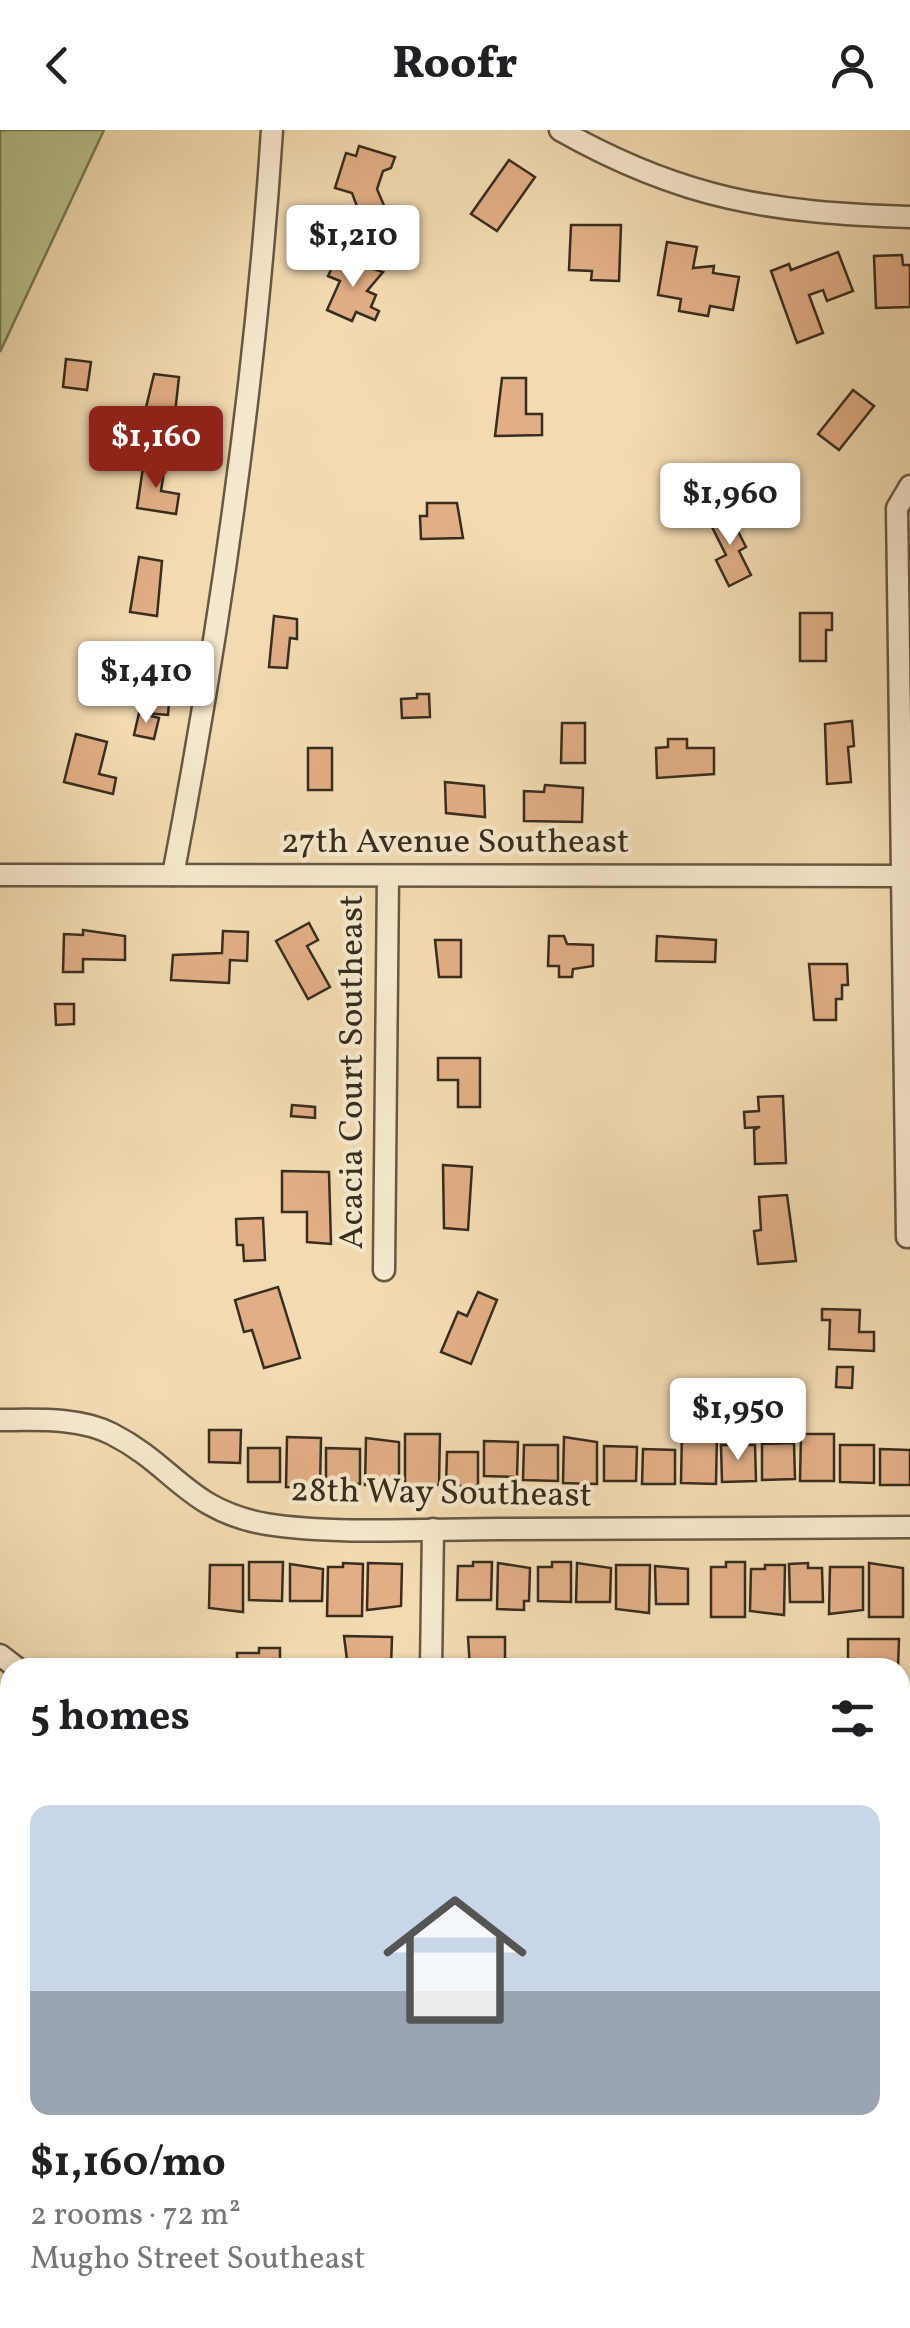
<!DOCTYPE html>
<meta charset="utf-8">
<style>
:root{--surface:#fff;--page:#f6f6f6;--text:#202124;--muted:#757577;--accent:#8f2418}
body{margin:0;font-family:Vollkorn,serif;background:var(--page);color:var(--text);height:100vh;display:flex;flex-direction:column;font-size:38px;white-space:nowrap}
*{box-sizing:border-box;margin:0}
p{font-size:32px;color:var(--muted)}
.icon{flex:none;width:55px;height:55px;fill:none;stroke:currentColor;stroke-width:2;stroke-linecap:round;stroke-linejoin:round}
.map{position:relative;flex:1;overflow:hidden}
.panel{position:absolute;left:0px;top:1528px;width:910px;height:672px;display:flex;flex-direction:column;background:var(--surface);border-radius:30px 30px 0 0;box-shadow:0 2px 8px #0004}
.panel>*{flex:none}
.price{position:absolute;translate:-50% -85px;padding:0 22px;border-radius:10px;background:#fff;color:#222;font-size:32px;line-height:65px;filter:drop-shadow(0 2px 5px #0008)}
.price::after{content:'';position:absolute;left:50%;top:60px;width:30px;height:22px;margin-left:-15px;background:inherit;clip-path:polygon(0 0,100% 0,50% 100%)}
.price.active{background:var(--accent);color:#fff}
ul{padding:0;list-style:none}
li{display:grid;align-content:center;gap:20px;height:530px;padding:0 30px}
li span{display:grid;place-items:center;height:310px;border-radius:20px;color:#555}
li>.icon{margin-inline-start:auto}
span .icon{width:180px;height:180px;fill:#fffc;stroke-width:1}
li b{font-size:42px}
h2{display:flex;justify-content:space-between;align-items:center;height:120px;padding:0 30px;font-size:42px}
header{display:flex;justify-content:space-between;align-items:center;height:130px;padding:0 30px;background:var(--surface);font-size:45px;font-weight:800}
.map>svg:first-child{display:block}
</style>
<header><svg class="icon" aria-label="back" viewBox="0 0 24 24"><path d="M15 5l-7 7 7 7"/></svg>Roofr<svg class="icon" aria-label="person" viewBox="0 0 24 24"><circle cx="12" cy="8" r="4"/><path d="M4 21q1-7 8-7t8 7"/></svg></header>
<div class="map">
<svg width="910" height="2198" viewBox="0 0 910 2198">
<rect width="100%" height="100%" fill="#f2dbb2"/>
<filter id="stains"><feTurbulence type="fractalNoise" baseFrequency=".002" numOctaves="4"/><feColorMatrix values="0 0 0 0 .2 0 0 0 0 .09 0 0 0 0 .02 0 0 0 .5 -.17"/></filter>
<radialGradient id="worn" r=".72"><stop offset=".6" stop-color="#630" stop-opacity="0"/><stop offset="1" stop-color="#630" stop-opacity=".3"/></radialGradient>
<!-- green -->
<polygon fill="#b8c18e" stroke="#787756" stroke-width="2.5" points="0,0 104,0 0,222"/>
<!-- building -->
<g fill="#e2ae86" stroke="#382d1e" stroke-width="2.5">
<polygon points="359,16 395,27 391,38 383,41 377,59 385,78 361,87 352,63 335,58 346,23 356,26"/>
<polygon points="509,30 535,47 497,101 471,84"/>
<polygon points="571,95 621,95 619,151 591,150 592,141 569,140"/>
<polygon points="667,112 697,117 693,138 714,136 713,143 739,147 733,180 710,176 708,186 679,181 681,169 658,165"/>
<polygon points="838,122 853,161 827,171 823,160 809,165 823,203 797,213 771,141 789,134 791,140"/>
<polygon points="902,125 903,135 910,135 910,177 876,178 874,126"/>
<polygon points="337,127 383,142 367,161 376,165 371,177 379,181 375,190 356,182 352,191 327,180 340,151 328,146"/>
<polygon points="66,229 91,232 87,260 63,257"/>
<polygon points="154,244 179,247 172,310 125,304 127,288 143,290"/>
<polygon points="502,248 526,248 526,284 542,284 542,305 495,306"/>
<polygon points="853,260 874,276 839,320 818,304"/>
<polygon points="144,331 165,335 161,361 179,364 176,384 137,378"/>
<polygon points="427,373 457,373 463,408 421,409 420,386 427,386"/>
<polygon points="727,380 746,417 739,421 751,445 729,456 716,430 726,425 708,389"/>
<polygon points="139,427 162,431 157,486 130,482"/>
<polygon points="800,483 832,483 832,500 826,500 826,531 800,531"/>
<polygon points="274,486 297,489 297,509 290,508 287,538 269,537"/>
<polygon points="147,557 170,559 168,585 145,583"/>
<polygon points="417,564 429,564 430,587 402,588 401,569 417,568"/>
<polygon points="139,583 159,588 154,609 134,605"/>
<polygon points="852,591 854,616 848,617 851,652 827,654 825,594"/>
<polygon points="562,593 585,593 585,633 561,633"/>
<polygon points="76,604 107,612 99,644 116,648 113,664 64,652"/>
<polygon points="668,609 687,609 687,618 714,618 714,644 657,648 656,618 668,617"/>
<rect x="308" y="618" width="24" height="42"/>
<polygon points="445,652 484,656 485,687 446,683"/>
<polygon points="545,655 583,658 582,692 524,691 524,661 544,662"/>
<polygon points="309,793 318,810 307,816 330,857 308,869 276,811"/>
<polygon points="83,800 125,806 125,830 83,829 83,842 63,842 64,804 83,805"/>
<polygon points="223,801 248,802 247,831 230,830 229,853 171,850 173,825 222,823"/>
<polygon points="549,806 564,806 567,814 593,815 593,836 573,839 572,847 559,847 559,836 548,836"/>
<polygon points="657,806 716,810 715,832 656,831"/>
<polygon points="435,810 461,810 461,847 439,847"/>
<polygon points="809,834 847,834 848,855 842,855 842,869 836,869 836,890 814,890"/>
<polygon points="55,874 74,874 74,894 56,895"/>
<polygon points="438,928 480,928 480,977 458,977 458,950 438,950"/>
<polygon points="783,966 786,1033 755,1034 754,1000 760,997 745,998 744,982 759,981 758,967"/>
<polygon points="292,975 315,977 315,988 291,986"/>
<polygon points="443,1035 472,1037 468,1100 444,1098"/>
<polygon points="282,1041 329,1042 331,1114 307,1112 307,1082 282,1082"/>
<polygon points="787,1065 796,1131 758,1134 754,1101 761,1100 759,1067"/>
<polygon points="263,1088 265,1130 244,1131 243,1115 237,1115 236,1089"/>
<polygon points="278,1157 300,1228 264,1238 252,1200 244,1202 235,1170"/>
<polygon points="478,1162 497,1170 471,1234 441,1222 458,1182 467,1186"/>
<polygon points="822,1179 860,1180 859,1202 874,1202 874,1221 829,1219 830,1190 822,1190"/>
<polygon points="837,1237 853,1237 852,1258 836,1257"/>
<polygon points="209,1300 241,1300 240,1333 209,1332"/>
<polygon points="682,1301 717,1302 716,1354 681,1353"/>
<polygon points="405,1304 440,1304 439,1355 405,1355"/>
<polygon points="801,1304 834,1304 834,1351 800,1351"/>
<polygon points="287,1307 321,1308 320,1358 286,1357"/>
<polygon points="564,1307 597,1312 597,1354 563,1353"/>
<polygon points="366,1308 399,1312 399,1355 365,1355"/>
<polygon points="484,1311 518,1312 517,1347 484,1346"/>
<polygon points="794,1313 795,1349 762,1350 762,1314"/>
<polygon points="524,1315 558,1315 558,1351 523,1350"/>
<polygon points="721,1315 755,1315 756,1351 722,1352"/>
<polygon points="840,1315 874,1315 874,1353 840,1352"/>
<polygon points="604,1316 637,1317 636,1351 604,1351"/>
<rect x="248" y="1318" width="32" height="34"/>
<polygon points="326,1318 360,1319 360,1354 326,1353"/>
<polygon points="643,1319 675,1320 675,1354 642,1354"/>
<polygon points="880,1319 910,1320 910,1355 880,1355"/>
<polygon points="447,1322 478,1322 478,1356 446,1356"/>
<polygon points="249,1432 283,1432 282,1471 249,1470"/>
<polygon points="473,1432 492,1432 491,1470 457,1470 458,1436 473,1436"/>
<polygon points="552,1432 571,1432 571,1472 538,1471 538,1437 552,1437"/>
<polygon points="726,1432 745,1432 745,1487 711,1487 711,1437 726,1437"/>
<polygon points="343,1433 363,1434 362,1486 327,1486 328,1437 343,1437"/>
<polygon points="368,1433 402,1434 401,1476 367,1480"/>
<polygon points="498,1433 530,1438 529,1471 524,1471 524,1480 497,1479"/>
<polygon points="577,1433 611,1438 610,1472 576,1472"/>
<polygon points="808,1433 808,1438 822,1438 823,1472 790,1472 789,1434"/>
<polygon points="869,1433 903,1438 903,1487 869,1487"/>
<polygon points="290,1434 323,1439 322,1471 290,1471"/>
<polygon points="210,1435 243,1435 243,1482 209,1478"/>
<polygon points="616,1435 650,1435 649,1483 616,1479"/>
<polygon points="765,1435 785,1435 784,1485 750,1481 751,1439 765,1439"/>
<polygon points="655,1436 688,1439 688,1474 656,1474"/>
<polygon points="830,1437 863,1437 863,1480 829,1484"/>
<polygon points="344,1506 392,1507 391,1538 348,1538"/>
<polygon points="468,1507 505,1507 505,1538 470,1538"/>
<polygon points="848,1509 899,1509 898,1538 848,1538"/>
<polygon points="259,1518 280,1518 280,1538 237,1538 237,1523 259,1523"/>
<polygon points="900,1731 906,1732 906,1780 900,1780"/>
<polygon points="422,2190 456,2190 458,2198 422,2198"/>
</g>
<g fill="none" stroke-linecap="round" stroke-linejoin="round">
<!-- minor casing -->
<g stroke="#665843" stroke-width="25">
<g id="minor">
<path d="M560,0c122,69 212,83 350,87"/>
<polyline points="0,745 910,746"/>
<path d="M173,745c47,-246 83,-495 99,-745"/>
<polyline points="907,1107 897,378 910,356"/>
<polyline points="384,1140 388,746"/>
<path d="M0,1290c36,0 79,-3 112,14 63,32 75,76 154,90 68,11 165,5 235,5 136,0 273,-1 409,-2"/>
<polyline points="0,1525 17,1538"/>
<polyline points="431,1538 433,1399"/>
<polyline points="0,1611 10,1619"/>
<polyline points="900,1693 910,1693"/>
<polyline points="748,2190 756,2198"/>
<polyline points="155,2198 166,2190"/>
</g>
</g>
<!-- minor -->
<use href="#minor" stroke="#f7e8cd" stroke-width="20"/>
</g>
<g text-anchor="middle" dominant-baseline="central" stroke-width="8" stroke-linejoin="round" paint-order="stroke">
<!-- street labels -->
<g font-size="35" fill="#382d1e" stroke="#f7e8cd">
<text x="455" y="713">27th Avenue Southeast</text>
<text transform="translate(353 942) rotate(-90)">Acacia Court Southeast</text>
<text transform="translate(441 1364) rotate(1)">28th Way Southeast</text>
</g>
</g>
<rect width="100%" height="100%" filter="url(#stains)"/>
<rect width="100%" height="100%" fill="url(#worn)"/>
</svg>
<b class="price" style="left:353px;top:160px">$1,210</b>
<b class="price active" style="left:156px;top:361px">$1,160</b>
<b class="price" style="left:730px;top:418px">$1,960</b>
<b class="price" style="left:146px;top:596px">$1,410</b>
<b class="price" style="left:738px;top:1333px">$1,950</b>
<section class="panel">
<h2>5 homes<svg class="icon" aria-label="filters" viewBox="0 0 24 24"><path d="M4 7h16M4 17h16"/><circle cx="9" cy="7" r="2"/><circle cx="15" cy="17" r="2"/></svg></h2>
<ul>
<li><span style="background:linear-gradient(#c9d6e8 60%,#9aa5b1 0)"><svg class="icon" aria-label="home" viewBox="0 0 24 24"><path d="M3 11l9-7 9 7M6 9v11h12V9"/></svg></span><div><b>$1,160/mo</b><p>2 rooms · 72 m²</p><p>Mugho Street Southeast</p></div></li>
</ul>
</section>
</div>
